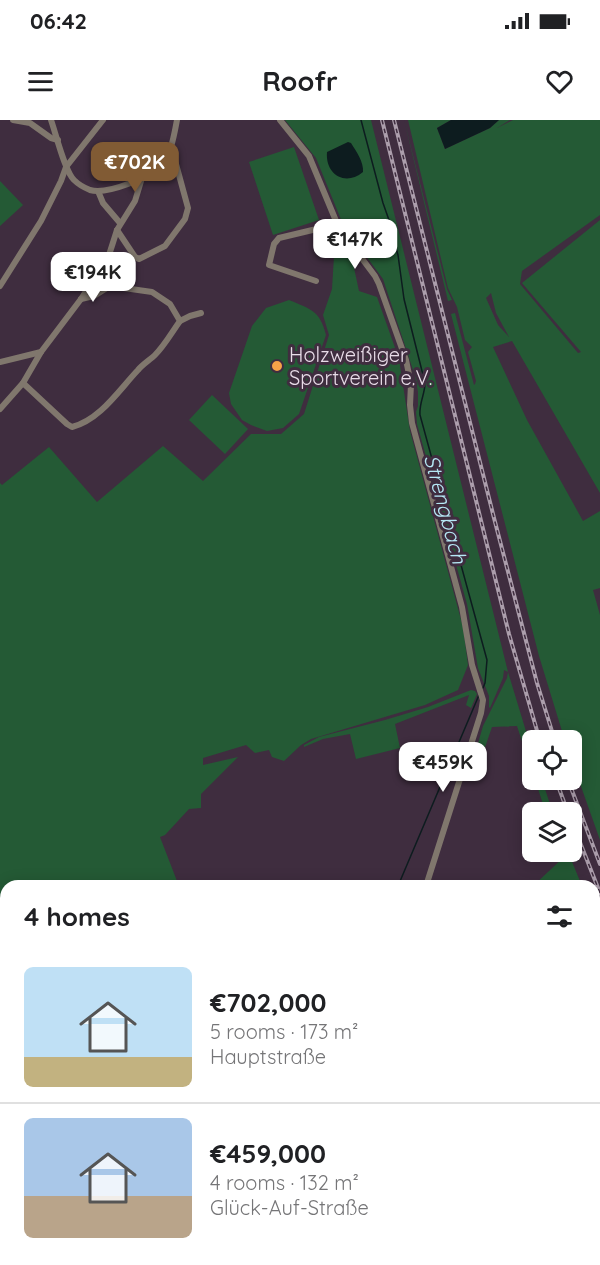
<!DOCTYPE html>
<meta charset="utf-8">
<style>
:root{--surface:#fff;--page:#f6f6f6;--text:#202124;--muted:#757577;--line:#e0e0e0;--accent:#815b34}
body{margin:0;font-family:Quicksand,sans-serif;background:var(--page);color:var(--text);height:100vh;display:flex;flex-direction:column;font-size:22px;white-space:nowrap}
*{box-sizing:border-box;margin:0}
p{font-size:20px;color:var(--muted)}
.icon{flex:none;width:33px;height:33px;fill:none;stroke:currentColor;stroke-width:2;stroke-linecap:round;stroke-linejoin:round}
.map{position:relative;flex:1;overflow:hidden}
.details{position:absolute;left:0px;top:760px;width:600px;height:386px;display:flex;flex-direction:column;background:var(--surface);border-radius:18px 18px 0 0;box-shadow:0 3px 15px #0003}
.details>*{flex:none}
.buttons{position:absolute;left:522px;top:610px;display:grid;gap:12px}
.buttons a{display:grid;place-items:center;width:60px;height:60px;border-radius:9px;background:var(--surface);box-shadow:0 3px 15px #0003;font-size:30px}
.price{position:absolute;translate:-50% -51px;padding:0 14px;border-radius:12px;background:#fff;color:#222;font-size:20px;line-height:39px;filter:drop-shadow(0 2px 3px #0008)}
.price::after{content:'';position:absolute;left:50%;top:36px;width:18px;height:14px;margin-left:-9px;background:inherit;clip-path:polygon(0 0,100% 0,50% 100%)}
.price.active{background:var(--accent);color:#fff}
ul{padding:0;list-style:none}
li{display:flex;align-items:center;gap:18px;height:150px;padding:0 24px}
li+li{border-top:2px solid var(--line)}
li span{display:grid;place-items:center;flex:none;width:168px;height:120px;border-radius:9px;color:#555}
li>.icon{margin-inline-start:auto}
span .icon{width:72px;height:72px;fill:#fffc;stroke-width:1}
li b{font-size:26px}
h2{display:flex;justify-content:space-between;align-items:center;height:72px;padding:0 24px;font-size:26px}
.status{display:flex;justify-content:space-between;align-items:center;height:42px;padding:0 30px;background:var(--surface);direction:ltr}
.status svg{height:16px;fill:currentColor}
header{display:flex;justify-content:space-between;align-items:center;height:78px;padding:0 24px;background:var(--surface);font-size:27px;font-weight:800}
.map>svg:first-child{display:block}
</style>
<div class="status"><b>06:42</b><svg viewBox="0 0 49 12"><path d="M0 12V9h3v3zM5 12V6h3v6zM10 12V3h3v9zM15 12V0h3v12zM26 1h20v11H26zM47 4h2v5h-2z"/></svg></div>
<header><svg class="icon" aria-label="menu" viewBox="0 0 24 24"><path d="M4 6h16M4 12h16M4 18h16"/></svg>Roofr<svg class="icon" aria-label="heart" viewBox="0 0 24 24"><path d="M12 20l-8-8c-3-5 5-10 8-4 3-6 11-1 8 4z"/></svg></header>
<div class="map">
<svg width="600" height="1145" viewBox="0 0 600 1145">
<rect width="100%" height="100%" fill="#3f2d3f"/>
<!-- green -->
<g fill="#245a35" fill-rule="evenodd">
<polygon points="285,0 371,0 508,552 532,631 532,652 517,606 492,607 480,642 473,641 483,606 507,558 508,552 504,550 503,558 490,588 489,587 489,576 478,548 467,484 417,304 416,292 418,286 418,272 415,256 383,159 349,113 342,102 316,38"/>
<polygon points="404,0 447,169 452,180 448,181"/>
<path d="M408,0h43l-14,8 8,21 45,-21 9,-8h11l-13,8 16,-8h87v95l-78,56 -2,13 58,69 3,-1 -59,-69 78,-63v273l-88,-152 -19,6 34,73 56,101 17,-10v77l-7,2 7,25v225l-28,-79v-20h-7l-26,-85 -88,-342 4,-1 19,72 1,-1 1,-3 -8,-29 4,-5 -7,-7 -8,-33 -9,-19zM491,173l5,20 13,24 -11,-12 -12,-27z"/>
<polygon points="294,27 319,100 273,115 249,42"/>
<polygon points="0,61 23,85 0,106"/>
<polygon points="333,107 347,128 359,142 353,143 359,171 377,177 399,239 410,311 463,507 468,545 458,570 425,585 311,619 301,625 284,641 272,637 269,630 255,633 246,625 203,638 203,645 238,637 201,674 201,688 189,689 165,715 160,717 177,761 174,766 6,766 6,1140 547,1140 545,1145 0,1145 0,363 2,365 49,327 97,382 163,326 203,361 251,314 281,314 304,294 329,215 323,195 332,169 334,136 322,110"/>
<path d="M289,180c21,9 31,10 37,35l-27,79 -16,14 -16,3 -16,-6 -9,-5 -11,-16 -2,-11 23,-67 14,-18z"/>
<polygon points="212,275 248,309 225,334 189,300"/>
<polygon points="471,570 475,571 477,574 471,588 466,585 469,575 395,604 400,628 356,639 350,614 323,619 304,627 304,625 319,617 385,600 428,587"/>
<polygon points="535,660 542,660 553,693 546,693"/>
<polygon points="562,732 568,732 582,766 533,766 564,737"/>
</g>
<!-- water -->
<g fill="#0d1c1f">
<polygon points="451,0 499,0 490,8 445,29 437,8"/>
<path d="M348,22l3,1c5,8 13,19 12,29 -18,15 -38,2 -36,-20z"/>
</g>
<g fill="none" stroke-linecap="round" stroke-linejoin="round">
<!-- stream -->
<g stroke="#0d1c1f" stroke-width="1.5">
<path d="M361,0l22,83 7,20 2,11 6,21 6,44 21,84c0,11 -6,20 -5,32l67,245 -2,23 -2,5"/>
<polyline points="398,766 479,575"/>
<polyline points="557,1145 559,1140"/>
</g>
<!-- street -->
<g stroke="#80776d" stroke-width="6">
<polyline points="13,0 30,3 51,18 58,20"/>
<path d="M51,0c5,14 14,52 23,60 4,4 11,8 16,10 17,5 62,-13 72,-26 10,-13 12,-29 15,-44"/>
<polyline points="280,0 309,36 336,101 351,124 375,156 379,164 406,240 411,264 410,285 412,303 462,487 472,545 483,580 481,593 426,766"/>
<polyline points="98,71 103,83 120,103"/>
<polyline points="117,110 135,137 139,139 165,126 185,99 188,88 176,44 170,29"/>
<polyline points="316,161 269,145 274,124 279,118 325,107 336,101"/>
<polyline points="0,166 41,101 61,61 66,47 103,0"/>
<polyline points="180,201 190,196 201,193"/>
<polyline points="0,242 41,232 81,179 109,135 117,110 135,81 142,58"/>
<path d="M23,263l44,41 5,3c28,-7 47,-37 66,-57 5,-6 12,-10 17,-15 10,-10 17,-23 25,-34l-10,-17 -18,-12 -42,-6 -16,10 -13,3"/>
<polyline points="0,289 23,263 41,232"/>
<polyline points="594,886 600,894"/>
<polyline points="594,929 600,930"/>
<polyline points="594,1013 598,990 595,985 600,945"/>
</g>
<!-- rail casing -->
<g stroke="#ac9eac" stroke-width="4">
<g id="rail">
<polyline points="382,0 509,514 540,621"/>
<polyline points="394,0 494,398 537,563 555,621"/>
<polyline points="556,660 568,693"/>
<polyline points="568,660 600,744"/>
<polyline points="572,702 600,773"/>
<polyline points="594,781 600,794"/>
</g>
</g>
<!-- rail -->
<use href="#rail" stroke="#3f2d3f" stroke-width="1.5" stroke-dasharray="4.5" stroke-linecap="butt"/>
</g>
<!-- markers -->
<circle fill="#f7a248" stroke="#3f2d3f" stroke-width="2" cx="277" cy="246" r="6"/>
<g text-anchor="middle" dominant-baseline="central" stroke-width="6" stroke-linejoin="round" paint-order="stroke">
<!-- poi labels -->
<g font-size="20" fill="#e8dce8" stroke="#3f2d3f" text-anchor="start">
<text x="289" y="234">Holzweißiger<tspan x="289" dy="23">Sportverein e.V.</tspan></text>
</g>
<!-- water labels -->
<g font-size="21" font-style="italic" fill="#b5e8f5" stroke="#3f2d3f">
<text transform="translate(446 389) rotate(75)">Strengbach</text>
</g>
</g>
</svg>
<div class="buttons">
<a><svg class="icon" aria-label="locate" viewBox="0 0 24 24"><circle cx="12" cy="12" r="6"/><path d="M12 2v4M12 18v4M2 12h4M18 12h4"/></svg></a>
<a><svg class="icon" aria-label="layers" viewBox="0 0 24 24"><path d="M12 4l9 5-9 5-9-5zM3 14l9 5 9-5"/></svg></a>
</div>
<b class="price active" style="left:135px;top:73px">€702K</b>
<b class="price" style="left:355px;top:150px">€147K</b>
<b class="price" style="left:93px;top:183px">€194K</b>
<b class="price" style="left:443px;top:673px">€459K</b>
<section class="details">
<h2>4 homes<svg class="icon" aria-label="filters" viewBox="0 0 24 24"><path d="M4 7h16M4 17h16"/><circle cx="9" cy="7" r="2"/><circle cx="15" cy="17" r="2"/></svg></h2>
<ul>
<li><span style="background:linear-gradient(#bfe0f5 75%,#c2b280 0)"><svg class="icon" aria-label="home" viewBox="0 0 24 24"><path d="M3 11l9-7 9 7M6 9v11h12V9"/></svg></span><div><b>€702,000</b><p>5 rooms · 173 m²</p><p>Hauptstraße</p></div></li>
<li><span style="background:linear-gradient(#a9c7e8 65%,#b9a48a 0)"><svg class="icon" aria-label="home" viewBox="0 0 24 24"><path d="M3 11l9-7 9 7M6 9v11h12V9"/></svg></span><div><b>€459,000</b><p>4 rooms · 132 m²</p><p>Glück-Auf-Straße</p></div></li>
</ul>
</section>
</div>
